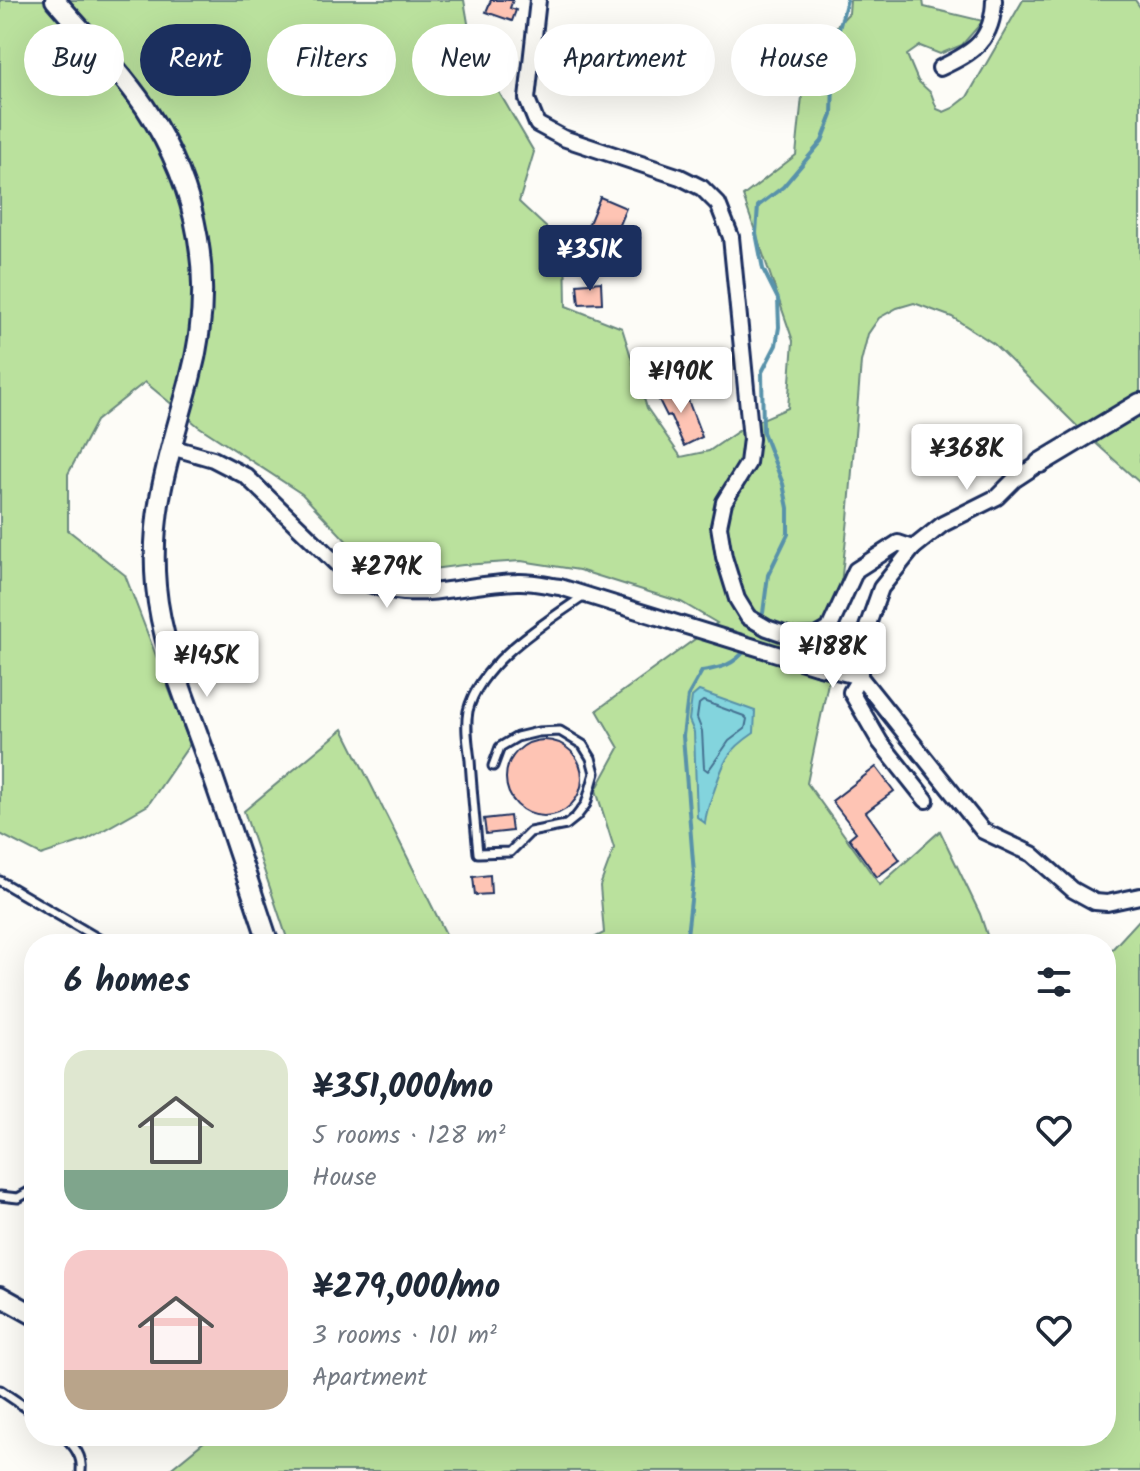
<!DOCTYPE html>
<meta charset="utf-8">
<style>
:root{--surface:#fff;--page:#f2f2f3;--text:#1f2937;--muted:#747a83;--accent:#1b2f5e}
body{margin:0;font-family:Kalam,sans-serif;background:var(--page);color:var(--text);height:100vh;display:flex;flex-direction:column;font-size:30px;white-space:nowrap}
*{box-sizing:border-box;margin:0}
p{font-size:26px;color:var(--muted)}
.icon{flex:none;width:44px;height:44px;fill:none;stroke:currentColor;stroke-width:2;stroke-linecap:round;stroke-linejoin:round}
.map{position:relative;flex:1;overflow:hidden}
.drawer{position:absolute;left:24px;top:934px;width:1092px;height:512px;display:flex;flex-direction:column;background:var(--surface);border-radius:32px;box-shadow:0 8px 32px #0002}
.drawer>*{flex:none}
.top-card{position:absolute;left:24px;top:24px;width:1092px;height:72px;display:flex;gap:16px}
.price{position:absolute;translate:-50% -68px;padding:0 18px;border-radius:8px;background:#fff;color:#222;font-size:26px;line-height:52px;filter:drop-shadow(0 2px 4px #0008)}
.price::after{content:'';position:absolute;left:50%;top:48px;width:24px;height:18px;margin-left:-12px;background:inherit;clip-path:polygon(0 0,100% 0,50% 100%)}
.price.active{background:var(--accent);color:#fff}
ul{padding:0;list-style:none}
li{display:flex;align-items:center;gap:24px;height:200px;padding:0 40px}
li span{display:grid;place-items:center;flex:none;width:224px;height:160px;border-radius:24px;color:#555}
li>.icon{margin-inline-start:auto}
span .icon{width:96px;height:96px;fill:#fffc;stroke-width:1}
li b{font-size:34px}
h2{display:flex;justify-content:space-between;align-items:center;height:96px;padding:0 40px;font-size:34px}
.pill{padding:0 28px;border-radius:36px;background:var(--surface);box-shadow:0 8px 32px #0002;font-size:28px;line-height:72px}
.pill.active{background:var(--accent);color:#fff}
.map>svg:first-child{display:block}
</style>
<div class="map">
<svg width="1140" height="1471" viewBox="0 0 1140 1471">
<rect width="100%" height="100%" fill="#fdfcf7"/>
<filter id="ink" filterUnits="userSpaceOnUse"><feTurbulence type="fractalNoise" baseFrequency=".0125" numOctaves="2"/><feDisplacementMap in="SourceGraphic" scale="16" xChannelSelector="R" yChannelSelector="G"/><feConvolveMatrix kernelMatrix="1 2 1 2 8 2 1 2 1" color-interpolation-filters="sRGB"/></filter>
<g filter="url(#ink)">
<!-- green -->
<g fill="#bae19d" stroke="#6a887e" stroke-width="2">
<polygon points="0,0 464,0 472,46 534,152 519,202 565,245 566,306 622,328 647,408 681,457 709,451 746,426 788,408 793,341 743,196 796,155 806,58 849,13 850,0 923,0 924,7 983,21 962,45 940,54 920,46 907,55 918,81 931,93 937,109 944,112 953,108 967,97 1023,0 1135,0 1140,7 1140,483 1080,429 994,344 952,317 914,303 897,308 879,318 868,334 861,362 848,519 833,659 807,783 880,885 940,831 980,914 990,944 582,944 604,933 600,886 614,848 596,790 619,748 597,710 717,623 681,602 579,570 521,561 463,565 402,573 354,549 302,494 198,426 145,382 96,421 68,474 68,530 125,575 190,744 148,805 86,840 41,855 0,834"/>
<polygon points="343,729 451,944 289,944 244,811"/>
<polygon points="1140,919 1140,1471 168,1471 211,1436 1106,1436 1106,956"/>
</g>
<!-- water -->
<path fill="#83d4dd" stroke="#5992aa" stroke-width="2" d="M699,691l56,20 -1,22c-27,18 -30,28 -40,58 -4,11 -8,20 -9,32l-8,-6 -3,-85 -5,-12 3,-23z"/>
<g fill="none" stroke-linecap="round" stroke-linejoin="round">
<!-- shore -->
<polygon stroke="#457191" stroke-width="2" points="703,701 744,716 747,719 745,729 729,741 708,771 704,768 702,731 697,718 699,704"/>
<!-- stream -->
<g stroke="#5992aa" stroke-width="4">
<polyline points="763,613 768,575 788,534 788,508 783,484 763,432 762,372 776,345 779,327 778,299 763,269 756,233 758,206 783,187 822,141 832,115 834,47 847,0"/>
<path d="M686,944l8,-70 -11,-138 5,-40 14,-25c19,-3 32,-6 44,-22"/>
</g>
</g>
<!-- building -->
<g fill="#fec4b4" stroke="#1b2f5e" stroke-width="2">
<polygon points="491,0 513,0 510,8 516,10 512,21 486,12"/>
<polygon points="600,197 626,208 618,227 640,238 633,251 612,241 611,244 585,233"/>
<polygon points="577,248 593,258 584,272 568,262"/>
<polygon points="601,282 602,303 579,304 577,284"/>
<polygon points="683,387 702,437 684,446 670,415 667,416 658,398"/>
<circle cx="544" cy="778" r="38"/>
<polygon points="876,767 894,791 866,812 900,860 877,877 849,838 856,832 832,801"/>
<polygon points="510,816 512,831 486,834 484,819"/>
<polygon points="490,875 491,894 475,895 473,877"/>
</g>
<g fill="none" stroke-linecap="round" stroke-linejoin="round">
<!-- service casing -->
<g stroke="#1b2f5e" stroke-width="13">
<g id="service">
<path d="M493,766l7,-19 17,-10 21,-5 22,-1 23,14 8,13 4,15 -9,31 -10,13 -10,8 -36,7 -20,20 -32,1c-3,-31 -6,-62 -8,-93 -2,-16 -5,-33 -2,-49 12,-49 77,-88 116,-115"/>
<polyline points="0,881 99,939 102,944"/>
<polyline points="0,1196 18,1198 34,1189"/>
<polyline points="0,1390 34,1413"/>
<path d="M64,1436c10,10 19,20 17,35"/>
</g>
</g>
<!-- minor casing -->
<g stroke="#1b2f5e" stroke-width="20">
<g id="minor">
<polyline points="538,0 527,99 537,124 563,138 680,177 702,188 718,204 731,237 751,439 748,463 724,502 719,526 724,557 737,599 748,617 767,628 793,637 817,636 829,629 856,570 898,543 913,548"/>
<path d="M940,68c34,-16 53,-28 54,-68"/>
<path d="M171,447l42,12 33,17 96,93c58,42 111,15 175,13 14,-1 29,3 43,5l256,79 44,11"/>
<polyline points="1040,463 1014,480 997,497 943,524 913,548 881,588 860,647 860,677 983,831 1032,854 1073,890 1095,902 1107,903 1140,896"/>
<polyline points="860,677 851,692 880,742 926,800"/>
</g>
</g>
<!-- tertiary casing -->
<g stroke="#1b2f5e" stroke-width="24">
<g id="tertiary">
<path d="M55,0c30,35 64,69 90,107 55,83 71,176 45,272 -19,73 -41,129 -34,207 5,58 30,114 49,168 22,63 43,127 64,190"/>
<polyline points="1040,463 1140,403"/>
<polyline points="0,1296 34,1315"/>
</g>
</g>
<!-- service -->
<use href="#service" stroke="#fdfcf7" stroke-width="7"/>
<!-- minor -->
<use href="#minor" stroke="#fdfcf7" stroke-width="14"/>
<!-- tertiary -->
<use href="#tertiary" stroke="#fdfcf7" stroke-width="18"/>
</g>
</g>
</svg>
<b class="price active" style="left:590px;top:293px">¥351K</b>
<b class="price" style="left:681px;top:415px">¥190K</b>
<b class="price" style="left:967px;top:492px">¥368K</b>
<b class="price" style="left:387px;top:610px">¥279K</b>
<b class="price" style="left:833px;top:690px">¥188K</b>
<b class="price" style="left:207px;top:699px">¥145K</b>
<div class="top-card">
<a class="pill">Buy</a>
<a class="pill active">Rent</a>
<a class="pill">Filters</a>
<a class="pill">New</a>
<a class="pill">Apartment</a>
<a class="pill">House</a>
</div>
<section class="drawer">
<h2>6 homes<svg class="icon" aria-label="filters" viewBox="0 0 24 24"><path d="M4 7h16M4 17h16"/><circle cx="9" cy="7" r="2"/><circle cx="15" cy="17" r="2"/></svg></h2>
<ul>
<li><span style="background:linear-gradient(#dfe7d0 75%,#7fa58c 0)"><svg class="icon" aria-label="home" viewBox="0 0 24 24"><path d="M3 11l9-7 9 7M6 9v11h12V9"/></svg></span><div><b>¥351,000/mo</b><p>5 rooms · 128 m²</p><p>House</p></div><svg class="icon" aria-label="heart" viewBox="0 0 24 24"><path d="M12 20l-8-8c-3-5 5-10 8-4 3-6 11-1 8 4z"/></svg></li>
<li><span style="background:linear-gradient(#f6c9c9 75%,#b9a48a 0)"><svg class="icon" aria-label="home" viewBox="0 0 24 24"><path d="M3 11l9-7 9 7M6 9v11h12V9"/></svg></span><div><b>¥279,000/mo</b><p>3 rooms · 101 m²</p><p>Apartment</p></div><svg class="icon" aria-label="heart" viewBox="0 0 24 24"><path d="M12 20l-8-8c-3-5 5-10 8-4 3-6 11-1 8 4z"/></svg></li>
</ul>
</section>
</div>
